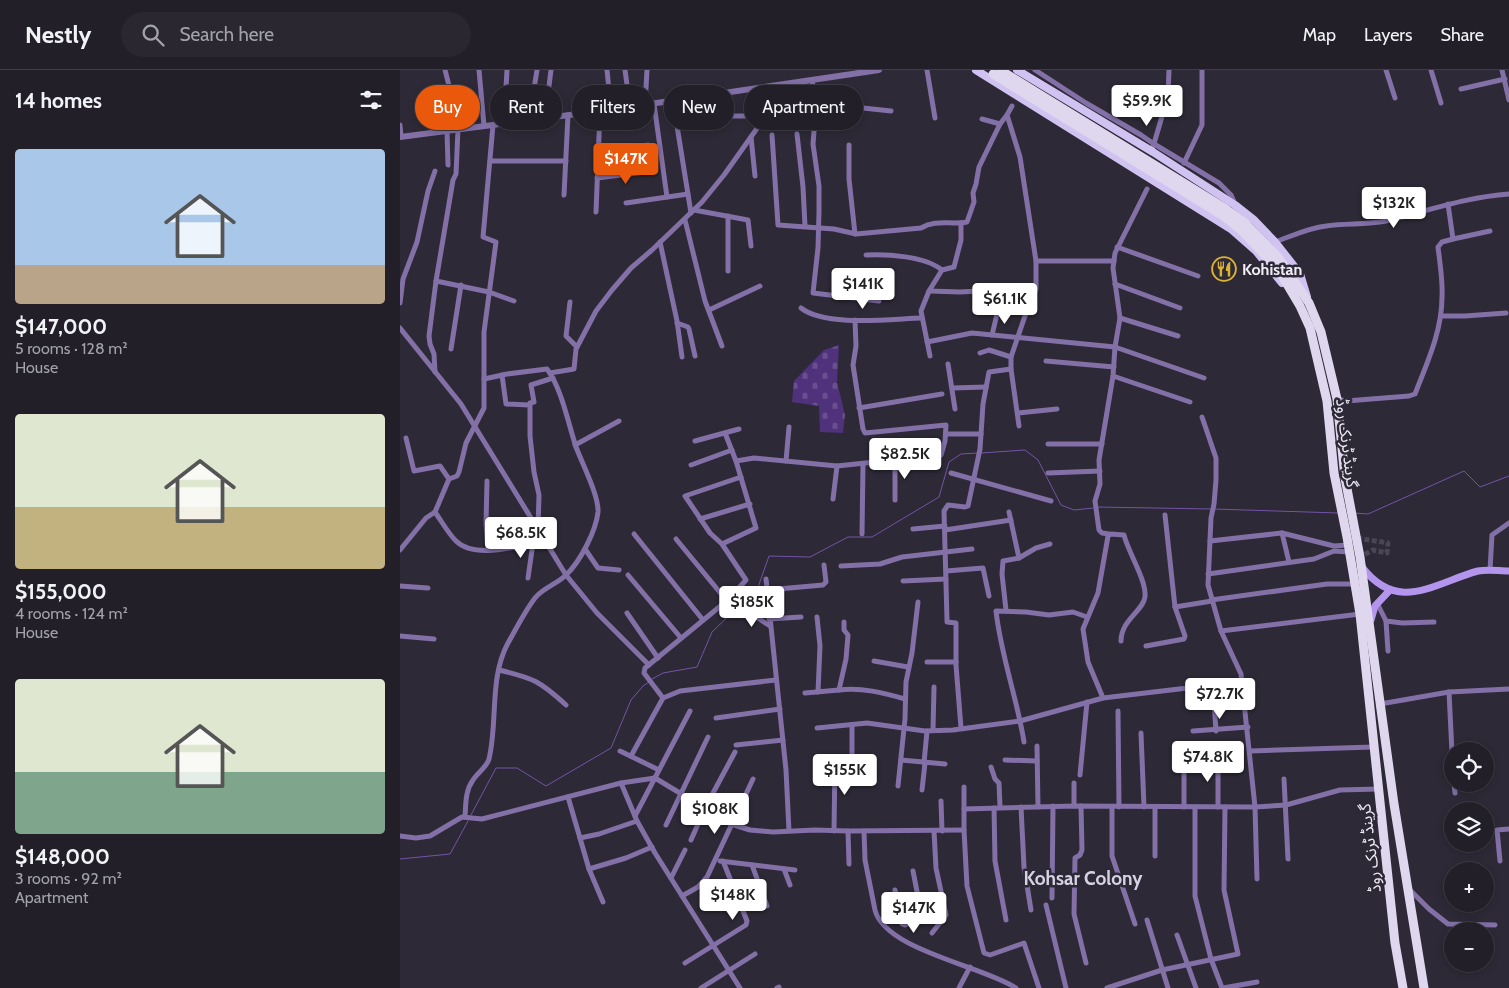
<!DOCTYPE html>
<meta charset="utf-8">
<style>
:root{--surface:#221f28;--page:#2a2730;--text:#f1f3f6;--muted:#a2a2a8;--line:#3f3d45;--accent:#ea580c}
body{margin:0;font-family:Cabin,"Noto Sans Arabic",sans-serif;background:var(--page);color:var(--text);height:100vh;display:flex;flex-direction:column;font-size:19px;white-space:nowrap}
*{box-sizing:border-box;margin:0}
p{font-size:16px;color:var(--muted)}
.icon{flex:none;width:28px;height:28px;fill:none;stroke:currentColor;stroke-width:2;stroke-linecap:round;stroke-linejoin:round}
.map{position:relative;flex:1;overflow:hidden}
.drawer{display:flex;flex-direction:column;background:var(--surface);width:400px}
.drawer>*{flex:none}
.guide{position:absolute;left:15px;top:15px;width:475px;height:45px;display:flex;gap:10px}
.fabs{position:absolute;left:1044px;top:672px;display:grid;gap:10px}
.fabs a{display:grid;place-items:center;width:50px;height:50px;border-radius:50%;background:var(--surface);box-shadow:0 2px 8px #0003,0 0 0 1px var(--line);font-size:25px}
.price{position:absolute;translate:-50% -42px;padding:0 11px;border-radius:5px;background:#fff;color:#222;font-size:16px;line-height:32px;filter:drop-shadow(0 1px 2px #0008)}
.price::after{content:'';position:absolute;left:50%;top:30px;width:15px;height:11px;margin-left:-8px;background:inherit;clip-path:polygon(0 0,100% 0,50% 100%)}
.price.on{background:var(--accent);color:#fff}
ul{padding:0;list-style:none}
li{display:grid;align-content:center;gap:10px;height:265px;padding:0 15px}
li span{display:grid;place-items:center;height:155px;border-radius:5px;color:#555}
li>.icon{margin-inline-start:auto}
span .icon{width:90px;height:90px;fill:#fffc;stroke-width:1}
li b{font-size:21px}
h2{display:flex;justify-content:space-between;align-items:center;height:60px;padding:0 15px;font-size:21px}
.chip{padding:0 18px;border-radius:22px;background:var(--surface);box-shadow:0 2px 8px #0003,0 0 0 1px var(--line);font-size:18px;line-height:45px}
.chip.on{background:var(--accent);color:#fff}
header{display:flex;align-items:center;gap:30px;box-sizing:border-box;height:70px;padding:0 25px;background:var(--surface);border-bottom:1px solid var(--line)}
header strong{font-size:24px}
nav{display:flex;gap:28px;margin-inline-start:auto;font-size:18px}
.search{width:350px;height:45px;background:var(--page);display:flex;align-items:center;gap:12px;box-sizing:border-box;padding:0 18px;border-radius:28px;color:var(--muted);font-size:19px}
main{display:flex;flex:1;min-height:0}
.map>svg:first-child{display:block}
</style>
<header>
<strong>Nestly</strong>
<div class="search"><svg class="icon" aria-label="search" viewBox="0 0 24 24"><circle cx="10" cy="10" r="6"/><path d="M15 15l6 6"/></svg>Search here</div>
<nav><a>Map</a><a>Layers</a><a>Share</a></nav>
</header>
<main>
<section class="drawer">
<h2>14 homes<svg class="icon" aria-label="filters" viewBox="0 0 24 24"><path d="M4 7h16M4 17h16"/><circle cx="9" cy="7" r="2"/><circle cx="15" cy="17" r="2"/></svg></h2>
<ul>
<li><span style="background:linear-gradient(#a9c7e8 75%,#b9a48a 0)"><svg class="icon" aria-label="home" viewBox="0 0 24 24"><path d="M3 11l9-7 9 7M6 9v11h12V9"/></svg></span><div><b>$147,000</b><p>5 rooms · 128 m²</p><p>House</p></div></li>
<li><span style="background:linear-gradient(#dfe7d0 60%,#c2b280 0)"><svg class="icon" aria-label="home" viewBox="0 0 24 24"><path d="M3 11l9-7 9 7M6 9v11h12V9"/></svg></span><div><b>$155,000</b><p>4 rooms · 124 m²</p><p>House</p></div></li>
<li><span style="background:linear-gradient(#dfe7d0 60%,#7fa58c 0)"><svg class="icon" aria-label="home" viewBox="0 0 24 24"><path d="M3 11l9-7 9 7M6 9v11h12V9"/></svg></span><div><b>$148,000</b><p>3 rooms · 92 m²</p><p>Apartment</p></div></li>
</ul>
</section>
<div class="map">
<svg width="1109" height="918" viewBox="0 0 1109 918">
<defs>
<pattern id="cemetery-stones" width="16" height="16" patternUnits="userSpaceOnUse" patternTransform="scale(1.25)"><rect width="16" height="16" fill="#4f317c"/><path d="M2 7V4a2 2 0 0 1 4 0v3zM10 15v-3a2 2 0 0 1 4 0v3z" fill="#694f8f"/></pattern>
</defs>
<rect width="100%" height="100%" fill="#2d2936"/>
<!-- cemetery -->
<polygon fill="url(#cemetery-stones)" points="439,275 437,312 445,345 443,363 420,362 419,336 392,332 394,311 424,280"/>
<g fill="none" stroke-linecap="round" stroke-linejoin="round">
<!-- stream -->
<g stroke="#7354a7" stroke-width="1">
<polyline points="581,383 625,380 638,390 661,435 674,440 693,438"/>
<polyline points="697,437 810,439"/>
<polyline points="814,439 938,443"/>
<polyline points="954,443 968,444 1064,401 1080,417 1109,406"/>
<polyline points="341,535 356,523 369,486 410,487 448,467 472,467 539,427 549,392 561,384 577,383"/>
<polyline points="252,609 263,603 297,597 312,562 338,537"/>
<polyline points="71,745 96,698 117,698 146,716 211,678 231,630 243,616 249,612"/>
<polyline points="0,789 50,784 68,751"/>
</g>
<!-- minor-tunnel -->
<polyline stroke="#4a4653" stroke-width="5" stroke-dasharray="5 2.5" stroke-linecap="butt" points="957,468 988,473 987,483 973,480 960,487"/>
<!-- minor -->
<g stroke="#8270a7" stroke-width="5">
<polyline points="79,0 84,56"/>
<polyline points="207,0 211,40"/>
<polyline points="225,0 230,37"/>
<polyline points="527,0 535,48"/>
<polyline points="635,0 686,33 741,65 754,74 819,113 831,125 835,134"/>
<polyline points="986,0 995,28"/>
<polyline points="1031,0 1041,33"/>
<polyline points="1102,0 1109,30"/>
<polyline points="412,10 416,33 491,41"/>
<polyline points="1061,19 1105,9"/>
<polyline points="273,31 291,143"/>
<polyline points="254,34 267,127"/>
<polyline points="245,35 247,0"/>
<polyline points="612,36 607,45 620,87 636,191 636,219 626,243 611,287 611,299 619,356"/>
<polyline points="315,46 411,46 443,54 445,36"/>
<polyline points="145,48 151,0"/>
<polyline points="415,48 413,74 419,116 419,142 418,178 413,223 479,231"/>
<polyline points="582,49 600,54"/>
<polyline points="129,50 137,0"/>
<polyline points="104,53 107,0"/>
<polyline points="0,55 1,67"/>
<polyline points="47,61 48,95"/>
<polyline points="397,64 403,117 405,156"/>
<path d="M372,65l6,90 56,4 22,5 65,-6c15,-9 29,-3 46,-6l7,-20 -1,-9 3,-9 3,-17 21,-43 7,-9"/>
<polyline points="351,67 355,106"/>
<polyline points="449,75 449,109 455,164"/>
<polyline points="753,77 768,26 769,0"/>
<polyline points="198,83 248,75"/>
<polyline points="90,91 166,91"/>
<polyline points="784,93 802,55 802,0"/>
<polyline points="197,108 253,101"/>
<polyline points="747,119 715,183 713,198 720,248 715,277 713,306 790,332"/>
<polyline points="164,125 168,45"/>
<polyline points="226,133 288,124"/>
<polyline points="294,140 348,150 351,176"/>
<polyline points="196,142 200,41"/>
<polyline points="328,146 328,201"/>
<polyline points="285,150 305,231 322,276"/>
<polyline points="1053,169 1090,161"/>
<polyline points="260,172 277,251 282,287"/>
<path d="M875,172c17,-6 33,-14 51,-16 20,-3 40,-1 60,-5 42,-10 80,-24 123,-27"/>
<polyline points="717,177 798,206"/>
<path d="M466,185c21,-1 59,1 76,15"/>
<polyline points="636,191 714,191"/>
<polyline points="36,211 89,222 114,231"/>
<polyline points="715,214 780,238"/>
<polyline points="529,221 560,222 598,220"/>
<polyline points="170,232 166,266 177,277"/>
<polyline points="0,233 3,209 17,172 28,121 35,101"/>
<path d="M401,238c24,19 89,11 120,10"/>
<polyline points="309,240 360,216"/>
<polyline points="1041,246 1065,246 1106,243"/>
<polyline points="720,248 778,266"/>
<polyline points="277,253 288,257 289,259 295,286"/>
<polyline points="0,258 61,334 166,505 197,543 249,595"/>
<polyline points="592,265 598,240"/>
<polyline points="527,272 572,263 715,277 804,308"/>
<polyline points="51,279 61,215"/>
<polyline points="580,283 589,280 611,287"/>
<polyline points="530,286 521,241 529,221 542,200 554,197 561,170 561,153"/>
<polyline points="646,291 714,297"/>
<polyline points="548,294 555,339"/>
<polyline points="35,302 34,284 30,274 29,266 36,211 53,110 56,104 58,59 55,39 45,0"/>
<polyline points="150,303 174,299 176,279 196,241 212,220 231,198 252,180 302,132 324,105 358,57 381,33 392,14"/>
<polyline points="102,305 106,334 129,335"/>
<polyline points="552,318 586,317"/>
<path d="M937,329l9,2 63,-5 6,-2c12,-31 27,-63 27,-97 1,-16 -2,-33 -4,-50l4,-5 11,-3 -5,-35"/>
<polyline points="459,338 542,324"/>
<polyline points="618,343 657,339"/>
<polyline points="802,347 816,388 816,410 814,434 811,448 808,515 821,561 841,604 855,737 857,809"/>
<polyline points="546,364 581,364"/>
<path d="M6,368l8,33 26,-5 9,13 -14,33c7,10 13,21 21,29 17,17 56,7 77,2l5,-14 1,-34 -5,-23 -4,-36v-33l4,-1 -3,-17 22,-7"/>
<polyline points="295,371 339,359"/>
<polyline points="648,374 702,374"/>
<polyline points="175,375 219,351"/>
<polyline points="495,389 495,430"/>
<polyline points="336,391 354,388 437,396 541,385 545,371 546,355 465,363 463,359 453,295 456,276 455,250"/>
<polyline points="386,391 389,357"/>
<polyline points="291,395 332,380"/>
<polyline points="551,403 651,431"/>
<polyline points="648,403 700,401"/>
<polyline points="49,409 57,406 59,402 66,373 84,338 84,262 96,172 83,167 93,55"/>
<polyline points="87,411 86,454 88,480"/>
<polyline points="433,429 437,396"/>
<polyline points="609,442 619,488"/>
<polyline points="300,449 350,434"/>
<polyline points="513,459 545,456"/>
<polyline points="545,460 611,450"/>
<polyline points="882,463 889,492"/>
<polyline points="234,464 303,550"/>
<polyline points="462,464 463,394"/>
<polyline points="709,464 702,463 699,460 695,431 700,414 699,390 713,306"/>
<polyline points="276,469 327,531"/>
<polyline points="810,471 882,463 934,476 948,475"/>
<polyline points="322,474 356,458 336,391 325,363"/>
<polyline points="185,479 198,498 219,500"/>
<polyline points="0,480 26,448 35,442"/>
<polyline points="441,496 480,494 502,487 572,479"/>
<polyline points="1090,500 1092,465 1109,453"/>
<polyline points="546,501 583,498 589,526"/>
<polyline points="808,504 914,489 934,481 949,482"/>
<polyline points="228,505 281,568"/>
<polyline points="128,508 133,473"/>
<polyline points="366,509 386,700 389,761"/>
<polyline points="503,511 546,509"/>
<polyline points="0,516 28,518"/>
<polyline points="367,520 423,515 426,512 424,495"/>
<polyline points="329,529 370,556"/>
<polyline points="811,530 927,514 954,514"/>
<polyline points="977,533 986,551 1002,553 1034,552"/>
<polyline points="775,537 812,531"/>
<polyline points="606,540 602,504 603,491 619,488 636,478 650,474"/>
<polyline points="227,543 258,588"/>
<polyline points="417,547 420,576 418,622"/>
<polyline points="369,549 401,547"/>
<polyline points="986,551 988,581"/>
<path d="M444,552v8l4,5 -2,24 -7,31c22,-3 45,3 66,9"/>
<polyline points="821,561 960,544"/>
<polyline points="0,566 34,569"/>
<polyline points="746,576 784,569 785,566 775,537 765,445"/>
<polyline points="474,591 508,597"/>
<polyline points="527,592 556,592"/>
<path d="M99,600c34,8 41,11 67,35"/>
<polyline points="813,618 816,661"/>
<polyline points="1049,622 1052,683"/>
<polyline points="405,623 439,620"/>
<polyline points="263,628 244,603 245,598 329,529 346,510 322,474 310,463 285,426 341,407"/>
<path d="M703,628l-15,-36 -5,-33 15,-36 10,-57 3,-2 13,1c4,17 23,46 21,62 -2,14 -24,23 -24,44"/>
<polyline points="980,634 1049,622 1109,619"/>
<polyline points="718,641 719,737"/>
<polyline points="316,648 380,639"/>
<polyline points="452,655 452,700"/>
<polyline points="417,658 467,653 525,661 553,660 620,651 703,628 796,617"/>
<polyline points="561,658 556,595 556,553 547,552 547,550 544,441 548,435 565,437 568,436 580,379 583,334 589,302 611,299"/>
<polyline points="533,660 534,617"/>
<polyline points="793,661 848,657"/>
<polyline points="741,663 744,737"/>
<path d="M624,672c-7,-44 -23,-86 -28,-131l30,1 23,3 24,-3 14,5"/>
<polyline points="336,675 383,670"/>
<polyline points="637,676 638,737"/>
<polyline points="220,681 259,700"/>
<polyline points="850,681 973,677"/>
<polyline points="231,686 263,628 280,621 376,610"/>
<polyline points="501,690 545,694"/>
<polyline points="605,690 637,691"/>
<polyline points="524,693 527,661"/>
<polyline points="591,697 595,709 599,713 600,737"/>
<polyline points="680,705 687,632"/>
<polyline points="884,709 888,789"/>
<polyline points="221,713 237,751 255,783 340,918"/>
<polyline points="674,713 674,736"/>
<polyline points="1054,714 1055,723"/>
<polyline points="498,716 505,649 506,612 512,583 518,532"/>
<polyline points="564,717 564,760 567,816 584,883 590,885 624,873 639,918"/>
<polyline points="522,720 525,693"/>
<polyline points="168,727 189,799 203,832"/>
<polyline points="541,731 542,761"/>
<polyline points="681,736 682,780 680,785 675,788 674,844 686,893"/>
<polyline points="621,737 624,797 631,840"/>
<polyline points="712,737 712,786 735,854"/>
<polyline points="784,737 784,687"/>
<polyline points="795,737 795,826 811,889 822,918"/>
<polyline points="818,737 818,688"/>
<polyline points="594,738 595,791 606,850"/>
<polyline points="564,739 674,736 855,737 886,735 940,720 978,719"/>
<path d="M65,746c1,-12 0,-25 8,-36 4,-7 14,-13 16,-21 9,-37 0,-81 19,-116 8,-14 17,-32 27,-45 8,-10 22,-14 31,-23 14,-13 30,-44 32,-63 1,-16 -16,-49 -22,-65 -8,-24 -14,-58 -29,-78l-40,5 -23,5"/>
<polyline points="235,746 290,641"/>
<polyline points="266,755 308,667"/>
<polyline points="434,761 435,690"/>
<polyline points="448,761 449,794"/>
<path d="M464,761l1,29 10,50c10,40 108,56 141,78"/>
<polyline points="0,766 16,768 30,766 62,747 82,749 221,713 255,708 331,754 350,760 373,762 415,760 448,761 564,760"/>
<polyline points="180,768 199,764 237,751"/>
<polyline points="291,770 305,738 335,682"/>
<polyline points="755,786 755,737"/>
<polyline points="320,791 395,800"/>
<polyline points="1100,791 1097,760 1109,759"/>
<polyline points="352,795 367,836"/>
<polyline points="189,799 226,788 252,777"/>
<polyline points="384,799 390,815"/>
<polyline points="513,801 522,847"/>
<polyline points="271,808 285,780"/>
<polyline points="1009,819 1029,839 1048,854 1095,855"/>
<polyline points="495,820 502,854 505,855 522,847 545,842"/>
<polyline points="282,826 298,817 307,807 353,709"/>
<polyline points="652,828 653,736"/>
<polyline points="646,835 666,918"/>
<polyline points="747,850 768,918"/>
<polyline points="532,863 546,845 536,798 534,761"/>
<polyline points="777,865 796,918"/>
<polyline points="285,893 346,855 347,851 323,791"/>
<polyline points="301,918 355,884"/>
<polyline points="377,918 379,917"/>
<polyline points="559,918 570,897"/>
<polyline points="707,918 762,900 838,884 824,820 825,737"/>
<polyline points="823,918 857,912"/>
</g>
<!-- tertiary -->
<polyline stroke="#8270a7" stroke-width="6" points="0,67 223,38 479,0"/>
<!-- secondary -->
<g stroke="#b495ee" stroke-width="7">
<path d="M962,497c36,47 72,16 116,4 10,-2 21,0 31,0"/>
<polyline points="971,550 975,536 990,520"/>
</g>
<!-- primary -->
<g stroke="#d1c3f1" stroke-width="8">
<polyline points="576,0 831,159 856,181 882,213"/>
<polyline points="617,0 753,82 835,135 854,150 875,172 890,191 900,204 907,227"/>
</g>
<!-- trunk -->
<g stroke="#ded7ee" stroke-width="9">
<polyline points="600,0 823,137 845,153 878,187 909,233 921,262 937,329 945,408 960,487 994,734 1024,918"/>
<polyline points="593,4 825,147 842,161 878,199 900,236 910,258 927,331 934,403 947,467 960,544 995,873 1003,918"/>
</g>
</g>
<!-- icons -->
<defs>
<g id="restaurant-ring" transform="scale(1.25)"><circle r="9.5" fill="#2d2936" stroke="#dcb233" stroke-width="1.5"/><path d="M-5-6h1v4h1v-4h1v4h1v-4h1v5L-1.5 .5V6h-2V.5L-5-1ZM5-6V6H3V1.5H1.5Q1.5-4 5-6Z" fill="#dcb233"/></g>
</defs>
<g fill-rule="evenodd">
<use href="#restaurant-ring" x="824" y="199"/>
</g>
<g text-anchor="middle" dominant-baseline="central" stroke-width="5" stroke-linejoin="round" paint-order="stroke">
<!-- poi labels -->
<g font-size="16" font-weight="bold" fill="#efecf5" stroke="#2d2936" text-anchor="start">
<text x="842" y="199">Kohistan</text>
</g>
<!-- street labels -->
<g font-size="16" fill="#efecf5" stroke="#2d2936">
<text transform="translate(947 373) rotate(83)">گرینڈ ٹرنک روڈ</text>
<text transform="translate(970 778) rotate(-97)">گرینڈ ٹرنک روڈ</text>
</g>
<!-- quarter labels -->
<g font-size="19" font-weight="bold" fill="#d7d2e3" stroke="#2d2936">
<text x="683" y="808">Kohsar Colony</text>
</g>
</g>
</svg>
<div class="fabs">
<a><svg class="icon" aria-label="locate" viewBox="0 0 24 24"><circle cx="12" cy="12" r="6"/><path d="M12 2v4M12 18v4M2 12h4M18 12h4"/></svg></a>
<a><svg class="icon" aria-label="layers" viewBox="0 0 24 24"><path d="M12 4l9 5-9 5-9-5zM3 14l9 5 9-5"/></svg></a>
<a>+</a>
<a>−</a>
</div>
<b class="price" style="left:747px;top:57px">$59.9K</b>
<b class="price on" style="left:226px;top:115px">$147K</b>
<b class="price" style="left:994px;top:159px">$132K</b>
<b class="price" style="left:463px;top:240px">$141K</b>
<b class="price" style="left:605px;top:255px">$61.1K</b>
<b class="price" style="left:505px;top:410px">$82.5K</b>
<b class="price" style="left:121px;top:489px">$68.5K</b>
<b class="price" style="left:352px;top:558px">$185K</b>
<b class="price" style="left:820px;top:650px">$72.7K</b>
<b class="price" style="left:808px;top:713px">$74.8K</b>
<b class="price" style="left:445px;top:726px">$155K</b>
<b class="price" style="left:315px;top:765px">$108K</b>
<b class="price" style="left:333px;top:851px">$148K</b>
<b class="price" style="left:514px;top:864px">$147K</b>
<div class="guide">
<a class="chip on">Buy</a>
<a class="chip">Rent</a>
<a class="chip">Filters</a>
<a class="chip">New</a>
<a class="chip">Apartment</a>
</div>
</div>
</main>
